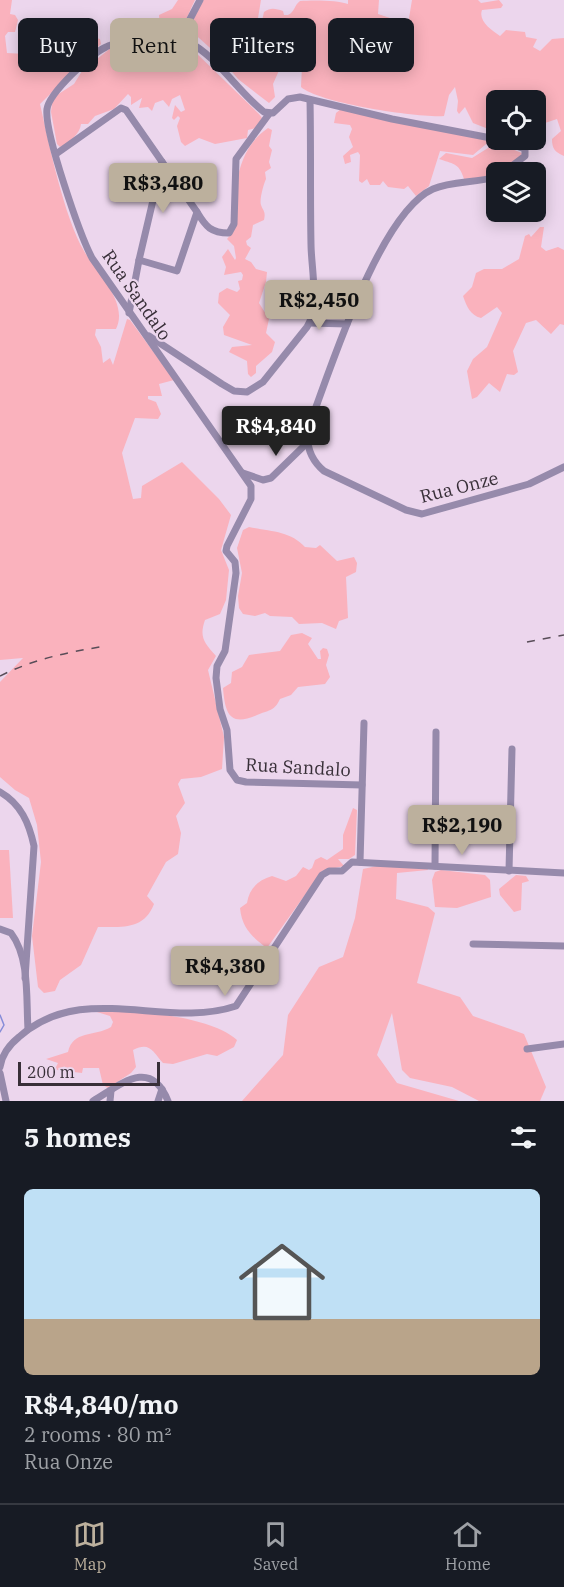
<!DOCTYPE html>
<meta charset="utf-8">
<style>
:root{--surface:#171b24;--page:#20242c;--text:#f1f3f6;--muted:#9ea1a6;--line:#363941;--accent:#bcb09d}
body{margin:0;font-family:"IBM Plex Serif",serif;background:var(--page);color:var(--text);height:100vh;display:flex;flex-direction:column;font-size:22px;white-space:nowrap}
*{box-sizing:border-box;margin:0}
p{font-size:20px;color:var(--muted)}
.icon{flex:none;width:33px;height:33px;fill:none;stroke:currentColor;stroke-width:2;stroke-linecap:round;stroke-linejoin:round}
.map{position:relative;height:1101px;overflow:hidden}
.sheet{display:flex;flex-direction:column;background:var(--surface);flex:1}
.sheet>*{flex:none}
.guide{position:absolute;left:18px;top:18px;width:528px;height:54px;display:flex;gap:12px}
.buttons{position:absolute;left:486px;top:90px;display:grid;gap:12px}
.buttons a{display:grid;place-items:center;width:60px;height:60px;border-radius:9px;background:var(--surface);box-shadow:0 3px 15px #0003;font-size:30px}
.scale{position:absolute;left:18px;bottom:15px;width:142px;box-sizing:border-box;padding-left:6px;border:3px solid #382f38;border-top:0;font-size:16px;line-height:21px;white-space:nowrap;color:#382f38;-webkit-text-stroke:4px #ecd6ed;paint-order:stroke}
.price{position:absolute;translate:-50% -51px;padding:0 14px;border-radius:6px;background:var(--accent);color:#111;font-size:20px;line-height:39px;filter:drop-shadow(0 2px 3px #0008)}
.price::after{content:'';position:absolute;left:50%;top:36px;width:18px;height:14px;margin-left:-9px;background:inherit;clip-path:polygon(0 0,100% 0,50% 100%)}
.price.active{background:#222;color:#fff}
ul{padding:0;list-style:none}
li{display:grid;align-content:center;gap:12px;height:318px;padding:0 24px}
li span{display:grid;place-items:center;height:186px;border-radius:9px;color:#555}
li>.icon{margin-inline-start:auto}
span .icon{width:108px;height:108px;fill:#fffc;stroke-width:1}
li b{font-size:26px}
h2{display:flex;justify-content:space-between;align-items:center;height:72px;padding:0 24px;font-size:26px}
.tag{padding:0 21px;border-radius:9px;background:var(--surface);box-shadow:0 3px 15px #0003;font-size:21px;line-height:54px}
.tag.active{background:var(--accent);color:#111}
.tab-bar{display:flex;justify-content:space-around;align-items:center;height:84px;border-top:2px solid var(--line);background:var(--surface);font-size:16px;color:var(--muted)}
.tab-bar a{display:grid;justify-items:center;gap:3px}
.tab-bar .active{color:var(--accent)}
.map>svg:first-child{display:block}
</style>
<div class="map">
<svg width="564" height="1101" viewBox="0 0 564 1101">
<rect width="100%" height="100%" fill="#ecd6ed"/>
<!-- green -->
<g fill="#fab2bd">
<path d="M0,0h12l-2,14 5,1 3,5 -3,12h-7l-3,4 2,17 19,1 16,9 31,-26 11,-3 16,5 1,5 -61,60c9,40 24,113 44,147 13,22 45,52 32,78h-20l-1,6 6,12 2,16 7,-5 3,7 14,-46 3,1 44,60 -15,4 3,12h-14v3l8,3 5,12 -3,5 -23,-1 -13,35 11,46 8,-1 1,-12 40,-24 37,37 12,16 -10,35 8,20 -3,30 -6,14 -15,6c-6,17 -1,23 11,36l-8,14 16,67 -2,32 -21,8 -20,2 -3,5 7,19 -9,13 5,17 -3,21 -12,8 -19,34 7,8c-10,26 -32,23 -56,23l-17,38 -21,15 -5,11 -11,2 -6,-6 -6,-51 9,-74 -4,-37 -8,-27 -14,-8 -15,-13v-95l23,-24 -23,2z"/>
<path d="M178,0h17c-9,18 -11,34 -35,29l-1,-14 13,-6z"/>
<path d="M203,0h58l-4,24 3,5 4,-17c7,-5 12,-3 19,-1l1,4h4c7,-3 6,-10 12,-14 12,-1 38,-1 48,3v-4h31l-1,14 30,10 4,-24h66l3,3 18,-3 4,5 -2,3 -19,2c-4,11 9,20 18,26l6,-6 19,2 1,5 11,2 -4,8 7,4 12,-12 12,-1v118c-9,-4 -12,-7 -12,-17l9,-8 -4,-12 -12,4 -2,-3 1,-10 -4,-3 -4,8v-15h-40v32l-23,-9 -8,-16 -6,7 -2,-3 1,-10 -3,-14 -6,8 -5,21c-26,2 -125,-13 -143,-29l1,-21 -3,-5 -18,5 -8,18 2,13 -6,6 -31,-24 -19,-23 -30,-27z"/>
<path d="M165,41l17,1 8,5 69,67 3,4 -6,10 -8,2 -1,8 -32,6 -16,-6 -14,8 -4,-4 -4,-16 3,-8 -2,-2 -4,4 -2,-2 3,-13 6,7 4,-2 -5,-15 -8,4 -3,8 -6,-7 -8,3 -3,8 -4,-4 -9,1 3,-10 -11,7v-8l-3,-3 -14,15 -19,7 -7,8h-7c-1,10 -12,19 -21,23l-3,-3 -6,-32 1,-9 5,-8 17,-11 8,-13 30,-24z"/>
<polygon points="341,109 491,140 473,155 440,151 429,186 416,196 408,186 404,189 388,187 383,181 380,185 370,185 367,179 362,183 359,181 360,155 358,152 350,155 351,162 345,164 343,156 353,147 349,137 352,129 350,125 334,123 336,113"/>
<path d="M268,128l4,2 -3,16 3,4 -3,12 2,6 -6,4 1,7c-2,4 -7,21 -5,26 2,6 5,6 3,15l-11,5 -2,12 -5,4 1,4 4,3 -6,11 6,3 5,7 11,3 -1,10 -7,21 10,16 -3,14 9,9 -3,10 -16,14v7l-5,4 -3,-3 -1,-13 -18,-9 3,-5 20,-2 -28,-10 -1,-8 7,-12 -12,-12 1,-10 8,-5 10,4 3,-3 -2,-8 4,-1 1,-5 -2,-3 -17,3 2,-8 -4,-10 6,-8 7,11 1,-2 -2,-12 -7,-7 5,-6c4,-39 1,-81 36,-105z"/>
<path d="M496,143l26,10c-8,22 -38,25 -58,26 -5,-17 -12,-15 -25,-20l7,-6 26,5z"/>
<path d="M540,227h4l-3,20 5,4 12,-4 6,3v75l-4,-1 -9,10 -15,-14 -10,3 -13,28 5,21 -4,3 -7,-1 -7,18 -11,-9 -12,14 -5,2 -5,-28 6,-12 14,-12 15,-34 -5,-6 -16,11c-11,-3 -14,-11 -18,-22l9,-9 4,-14 8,-4h18l17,-10 6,-23 4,-2 2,3z"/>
<path d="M249,527c20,4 42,4 56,20l11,1 4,-3 17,16 17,-4 3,6 -1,9 -10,5 2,41 -9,3 -3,8 -14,-6 -23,1 -7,-7 -22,-1 -5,-3 -10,3 -12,-2 -4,-6 -1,-12 4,-23 -5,-25 6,-18z"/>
<path d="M302,633l10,5 -4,6 10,15h3l-1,-8 3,-3 4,1 2,6 -3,10 4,12 -5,7 -27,3 -7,8 -11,4c-6,13 -12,11 -23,16 -27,12 -32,-1 -34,-27l8,-5 1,-11 10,-5 7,-12 31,-4 11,-16z"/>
<path d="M353,808l4,2 -2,45 -6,4h-11l6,7 -22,5 -55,77c-15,-11 -25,-20 -27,-40l7,-5c2,-14 11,-23 25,-27l14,5 10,-5 7,-9 6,3 3,-2 3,-8 6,-3 6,3 16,-11v-14z"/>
<polygon points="0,850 9,850 13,918 0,918"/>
<polygon points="377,866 427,868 428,870 397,873 396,899 428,907 435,913 417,983 460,997 473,1016 524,1034 546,1087 540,1101 479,1101 452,1087 410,1078 402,1070 392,1013 377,1055 397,1083 459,1101 242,1101 283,1055 288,1015 319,967 343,957 355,918 363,869"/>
<polygon points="441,870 485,875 490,880 491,897 457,908 435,907 432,880 435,872"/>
<polygon points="516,875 526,876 529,881 522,883 521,910 514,912 500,895 499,889"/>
<path d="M99,1010c36,0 112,6 138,30l-3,7 -17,9 -10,-2 -34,10 -10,-1c-10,-11 -13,-22 -30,-13l3,17 -5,6 -23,15 -5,-3 -4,-17h-16l-1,5 -25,-3 -2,-1 3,-6 -12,-4 22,-7c5,-22 26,-15 43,-25l2,-5 -3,-6 -13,-4z"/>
</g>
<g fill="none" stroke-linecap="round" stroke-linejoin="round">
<!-- stream -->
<polyline stroke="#868cd8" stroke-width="1.5" points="0,1015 4,1025 0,1032"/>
<!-- minor -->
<g stroke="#968aab" stroke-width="7">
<polyline points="180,38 200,0"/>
<polyline points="499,140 525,149 525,156 504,172"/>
<polyline points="56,154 121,108 126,110 197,212 177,271 139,260 129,313"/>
<path d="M496,177c-20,6 -44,4 -63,12 -54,24 -103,182 -124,237 -4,18 1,33 15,45l82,39 16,4 107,-30 35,-17"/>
<path d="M197,212c9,15 14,21 32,21l5,-9 2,-65 33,-45"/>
<polyline points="139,260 162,162"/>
<polyline points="310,323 347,324"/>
<path d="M149,336l73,48 12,7 13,1 16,-10 44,-55c13,-20 4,-60 4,-83 -1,-48 0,-96 -1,-144"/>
<polyline points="243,473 263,480 271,478 307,443"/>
<path d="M362,785l-116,-3 -9,-2 -7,-10 -3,-40 -7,-21 -4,-31 1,-12 8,-15 11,-78 -1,-11 -9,-11 1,-5 24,-47v-13l-159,-228c-12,-23 -48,-126 -45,-149 2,-16 44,-55 59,-62 13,-7 67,-13 81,-6 31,16 50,50 77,71l9,1 15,-14 12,-2 92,22 104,20"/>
<path d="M0,792c21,12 29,31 34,54l-9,132"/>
<polyline points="360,862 364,723"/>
<polyline points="435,866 436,732"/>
<polyline points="509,871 512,749"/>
<path d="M0,929l11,4c19,25 15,66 17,96"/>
<polyline points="473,944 564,946"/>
<polyline points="527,1049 564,1044"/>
<path d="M0,1067c2,-13 9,-22 19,-30 64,-57 146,-7 217,-31l86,-131 7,-4h13l10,-9 212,11"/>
<polyline points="0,1073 6,1101"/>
<path d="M93,1101c26,-15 57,-45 75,0"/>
<polyline points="110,1101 111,1091"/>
<polyline points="158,1101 162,1089"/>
</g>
<!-- rail -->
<g stroke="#584d58" stroke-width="1.5" stroke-dasharray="8 8" stroke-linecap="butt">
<polyline points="527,642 564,635"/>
<path d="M0,676c34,-17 68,-24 106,-30"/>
</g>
</g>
<g text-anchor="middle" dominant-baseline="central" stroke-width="4.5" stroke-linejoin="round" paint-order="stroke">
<!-- street labels -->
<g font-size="18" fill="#382f38" stroke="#ecd6ed">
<text transform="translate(137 295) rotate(55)">Rua Sandalo</text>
<text transform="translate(459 487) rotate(-14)">Rua Onze</text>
<text transform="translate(298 767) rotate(3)">Rua Sandalo</text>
</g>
</g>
</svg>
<div class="buttons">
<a><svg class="icon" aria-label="locate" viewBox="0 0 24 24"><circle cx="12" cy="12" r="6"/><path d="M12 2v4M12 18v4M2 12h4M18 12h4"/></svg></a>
<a><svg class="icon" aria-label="layers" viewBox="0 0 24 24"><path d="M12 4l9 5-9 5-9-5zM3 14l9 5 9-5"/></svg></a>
</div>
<div class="scale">200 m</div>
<b class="price" style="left:163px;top:214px">R$3,480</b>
<b class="price" style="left:319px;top:331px">R$2,450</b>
<b class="price active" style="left:276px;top:457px">R$4,840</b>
<b class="price" style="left:462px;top:856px">R$2,190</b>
<b class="price" style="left:225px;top:997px">R$4,380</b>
<div class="guide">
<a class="tag">Buy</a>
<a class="tag active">Rent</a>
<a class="tag">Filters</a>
<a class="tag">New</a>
</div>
</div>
<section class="sheet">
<h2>5 homes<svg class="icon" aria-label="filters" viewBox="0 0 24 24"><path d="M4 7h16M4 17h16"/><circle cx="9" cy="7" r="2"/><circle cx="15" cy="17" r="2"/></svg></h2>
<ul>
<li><span style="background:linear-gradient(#bfe0f5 70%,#b9a48a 0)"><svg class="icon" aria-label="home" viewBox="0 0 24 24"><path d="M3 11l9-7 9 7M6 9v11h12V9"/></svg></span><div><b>R$4,840/mo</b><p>2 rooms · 80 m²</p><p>Rua Onze</p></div></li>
</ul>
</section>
<nav class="tab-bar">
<a class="active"><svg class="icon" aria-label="map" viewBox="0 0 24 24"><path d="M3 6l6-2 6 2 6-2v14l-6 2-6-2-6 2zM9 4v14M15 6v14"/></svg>Map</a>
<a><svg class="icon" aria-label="saved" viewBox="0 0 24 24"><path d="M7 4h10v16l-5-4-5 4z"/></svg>Saved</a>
<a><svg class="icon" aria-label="home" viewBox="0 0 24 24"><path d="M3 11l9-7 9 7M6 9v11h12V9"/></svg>Home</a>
</nav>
